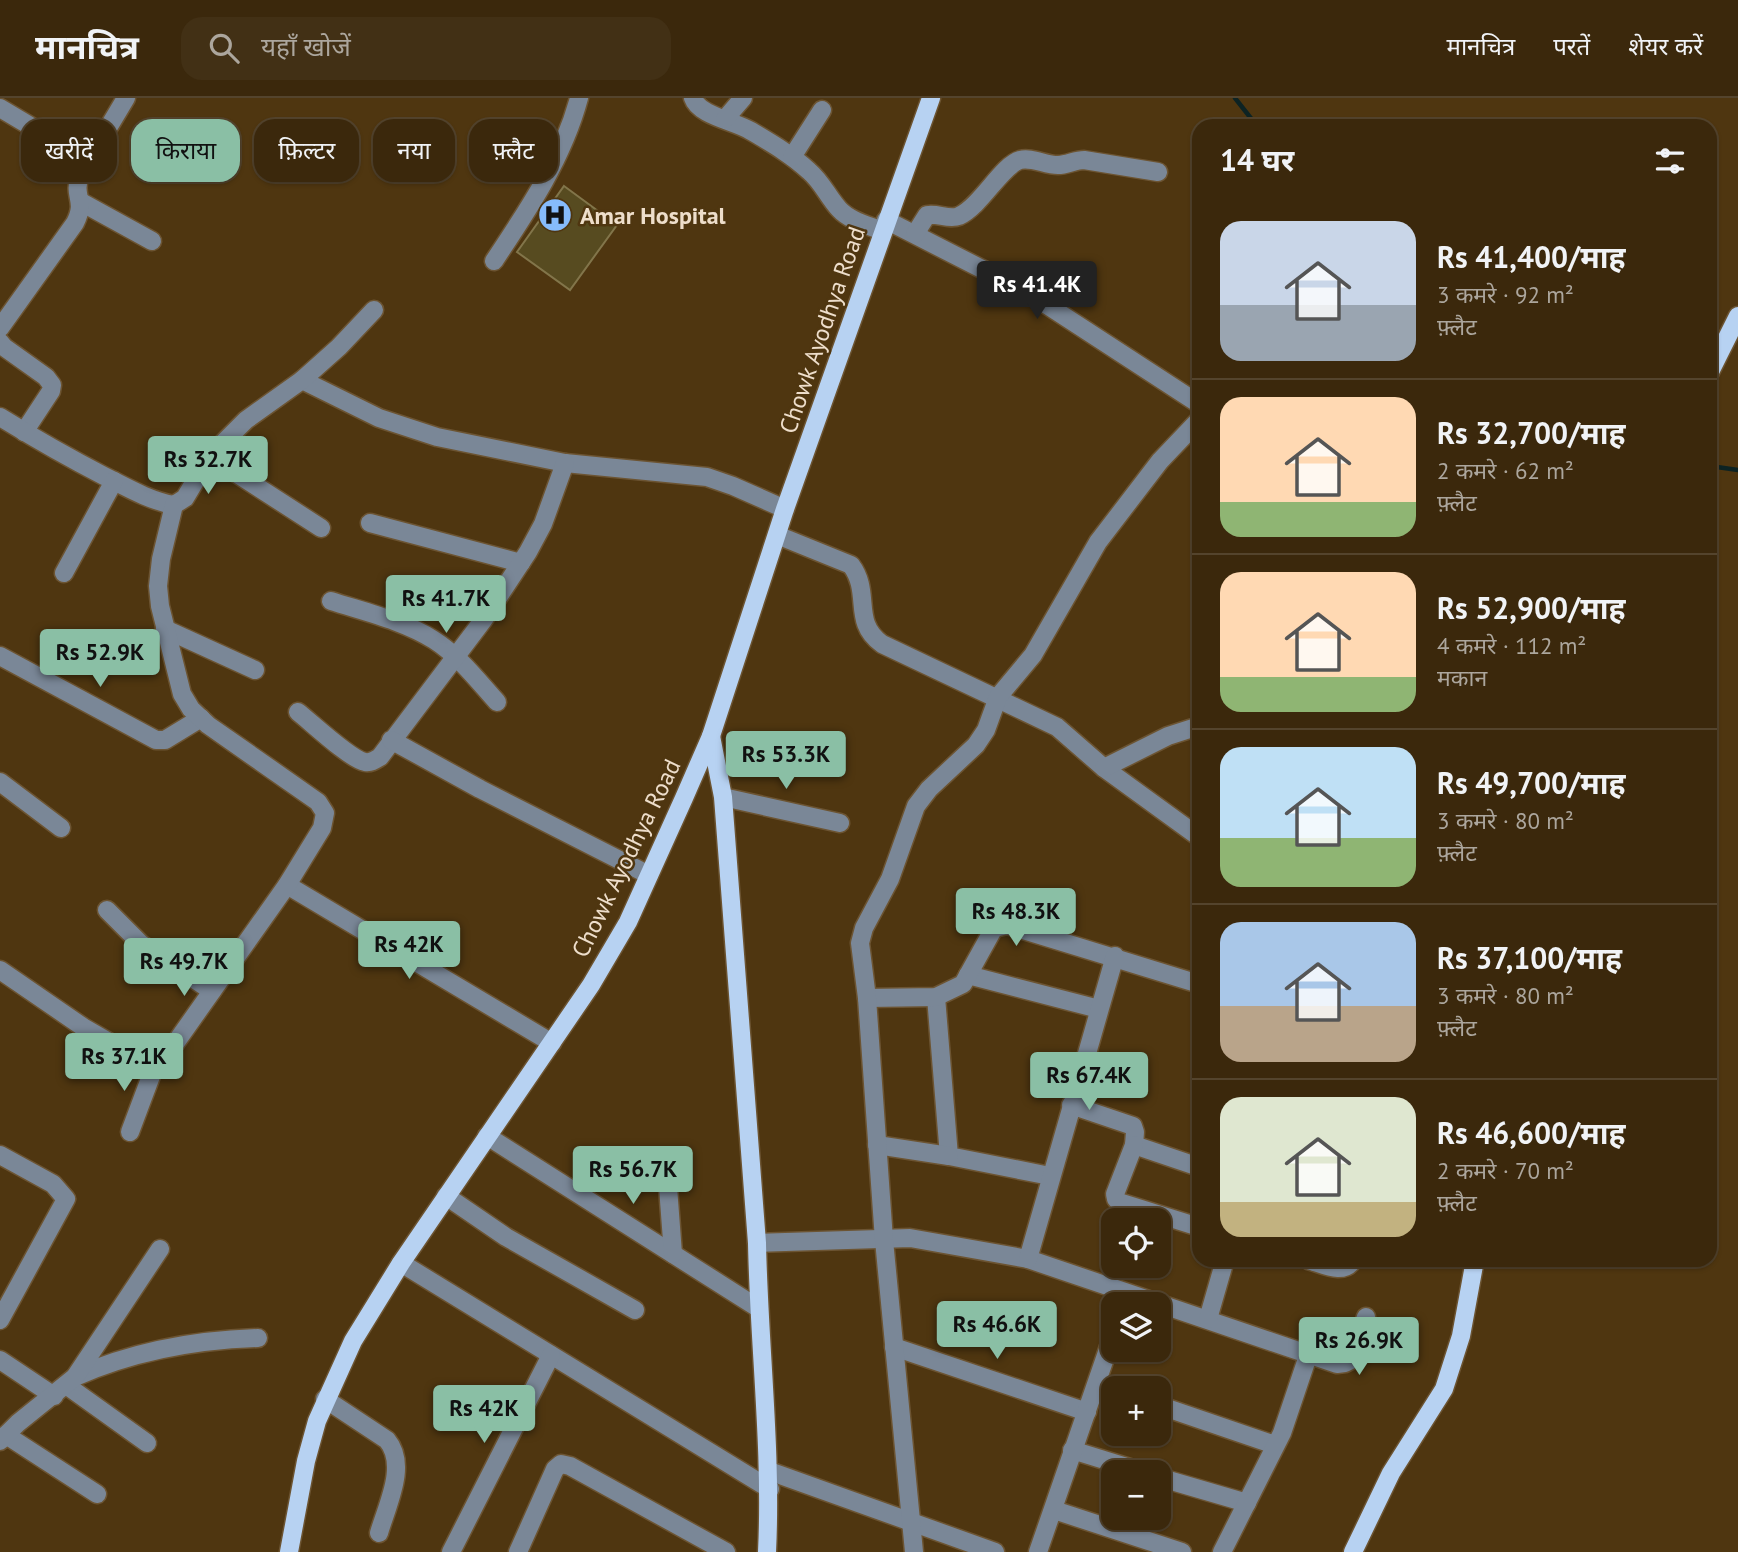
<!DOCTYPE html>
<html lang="hi">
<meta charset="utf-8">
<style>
:root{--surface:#3b280c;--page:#423015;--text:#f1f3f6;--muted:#aca69d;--line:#54442d;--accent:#8abfa5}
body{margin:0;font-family:"PT Sans","Noto Sans Devanagari",sans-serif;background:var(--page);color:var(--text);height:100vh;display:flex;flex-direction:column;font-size:26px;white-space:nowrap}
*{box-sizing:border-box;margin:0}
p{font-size:23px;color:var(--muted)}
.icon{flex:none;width:38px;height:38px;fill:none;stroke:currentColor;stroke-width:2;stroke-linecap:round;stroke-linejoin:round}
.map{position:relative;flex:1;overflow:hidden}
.sheet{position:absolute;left:1192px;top:21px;width:525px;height:1148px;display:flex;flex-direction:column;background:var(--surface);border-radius:21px;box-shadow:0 2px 5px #0004,0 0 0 2px var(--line)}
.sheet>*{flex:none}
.guide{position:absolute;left:21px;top:21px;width:665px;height:63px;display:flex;gap:14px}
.tools{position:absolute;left:1101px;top:1110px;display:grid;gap:14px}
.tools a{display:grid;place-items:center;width:70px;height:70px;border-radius:14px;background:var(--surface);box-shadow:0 2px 5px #0004,0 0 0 2px var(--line);font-size:35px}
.price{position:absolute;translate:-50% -60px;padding:0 16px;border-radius:7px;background:var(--accent);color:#111;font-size:23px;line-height:46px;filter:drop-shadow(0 2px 4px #0008)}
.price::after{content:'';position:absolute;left:50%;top:42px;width:21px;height:16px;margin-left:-10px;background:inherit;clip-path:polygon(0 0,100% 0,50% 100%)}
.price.active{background:#222;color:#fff}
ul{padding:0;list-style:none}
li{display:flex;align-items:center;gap:21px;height:175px;padding:0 28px}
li+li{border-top:2px solid var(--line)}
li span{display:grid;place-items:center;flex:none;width:196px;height:140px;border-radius:21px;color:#555}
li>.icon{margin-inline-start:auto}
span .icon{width:84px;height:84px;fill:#fffc;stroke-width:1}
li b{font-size:30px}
h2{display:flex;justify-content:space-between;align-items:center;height:84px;padding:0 28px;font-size:30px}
.chip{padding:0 24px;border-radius:21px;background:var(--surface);box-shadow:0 2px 5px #0004,0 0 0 2px var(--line);font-size:24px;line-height:63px}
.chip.active{background:var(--accent);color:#111}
header{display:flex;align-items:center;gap:42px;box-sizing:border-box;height:98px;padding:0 35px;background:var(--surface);border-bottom:2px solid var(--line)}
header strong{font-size:33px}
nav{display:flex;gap:38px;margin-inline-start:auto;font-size:24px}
.search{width:490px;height:63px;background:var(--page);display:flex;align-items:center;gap:18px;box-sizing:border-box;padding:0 24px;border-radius:21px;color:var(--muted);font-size:26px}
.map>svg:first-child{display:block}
</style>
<header>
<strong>मानचित्र</strong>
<div class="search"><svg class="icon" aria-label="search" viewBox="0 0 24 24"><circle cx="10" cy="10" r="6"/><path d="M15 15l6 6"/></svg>यहाँ खोजें</div>
<nav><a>मानचित्र</a><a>परतें</a><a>शेयर करें</a></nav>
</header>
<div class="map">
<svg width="1738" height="1454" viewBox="0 0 1738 1454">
<rect width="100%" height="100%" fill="#4f3610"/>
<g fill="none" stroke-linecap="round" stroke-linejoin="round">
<!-- stream -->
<g stroke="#0d2323" stroke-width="4.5">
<polyline points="1235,0 1257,28"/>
<polyline points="1710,368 1738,372"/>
</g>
</g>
<!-- building -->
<polygon fill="#574b20" stroke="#82754a" stroke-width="2" points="564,88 617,127 570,192 517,154"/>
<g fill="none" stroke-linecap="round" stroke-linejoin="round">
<!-- minor casing -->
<g stroke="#6c5432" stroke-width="21">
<g id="minor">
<path d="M693,0c6,18 42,23 58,33 20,12 41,24 58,40 13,11 19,26 30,38 11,12 29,16 43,22"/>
<polyline points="0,10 89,63"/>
<polyline points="725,21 743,0"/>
<polyline points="792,59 822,12"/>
<polyline points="81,104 152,143"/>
<polyline points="886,122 1027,194 1199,306"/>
<path d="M915,136l12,-19c11,-2 22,5 32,1 22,-10 43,-51 61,-56 12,-3 25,5 38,5 9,0 17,-5 26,-5l74,12"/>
<path d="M494,163c34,-51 69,-103 85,-163"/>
<path d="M0,230l75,-105c12,-24 -3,-25 5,-48l46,-77"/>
<polyline points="0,244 4,249 46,279 52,287 51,293 24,334"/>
<polyline points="302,282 379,320 437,339 565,365 707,379 733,388 785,411"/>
<path d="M0,319c34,21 69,41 104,59 22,11 46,25 70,29l11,-7 18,-30 20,-25 23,-23 56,-40 37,-33 35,-37"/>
<polyline points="211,359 321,430"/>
<polyline points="370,425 521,465"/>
<path d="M777,437l74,30c21,28 0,57 31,79l175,83 47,41 95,69"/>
<polyline points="64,475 114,383"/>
<path d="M331,503c34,11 73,20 103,39 25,16 44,41 63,62"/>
<polyline points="165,531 255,572"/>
<polyline points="0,558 156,642 165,642 201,620"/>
<path d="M298,614c14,11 52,47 67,50 6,1 10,-2 15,-5l104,-138 44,-67 15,-28 22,-61"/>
<polyline points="391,642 480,691 649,777"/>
<polyline points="1104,670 1168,638 1199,628"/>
<polyline points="0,684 61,730"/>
<polyline points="723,699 840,725"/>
<polyline points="287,787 552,945"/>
<polyline points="107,812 141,846 212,893"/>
<polyline points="0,872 83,929 154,970 162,964 287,787 322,730 325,715 318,704 208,627 191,611 182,596 160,508 158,488 161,461 174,407"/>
<polyline points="968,877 1099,911"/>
<polyline points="936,899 949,1058 1050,1078"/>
<polyline points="867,900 936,899 963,886 994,830 1007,827 1199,886"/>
<polyline points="1071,1007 1133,1028 1135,1034 1134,1047 1199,1069"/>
<polyline points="130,1034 154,970"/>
<polyline points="487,1038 758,1210"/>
<polyline points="877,1047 949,1058"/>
<polyline points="1134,1047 1115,1096 1116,1101 1119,1104 1199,1129"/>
<polyline points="0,1057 53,1086 66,1101 0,1222"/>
<polyline points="666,1062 673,1156"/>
<polyline points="446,1098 506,1139 635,1212"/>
<polyline points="757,1145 910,1140 1028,1161 1337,1266 1345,1265 1351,1262 1366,1219"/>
<polyline points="1028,1161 1115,858"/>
<path d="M1308,1162c15,4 36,16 45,0"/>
<polyline points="401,1165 770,1391"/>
<polyline points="1208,1221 1225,1162"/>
<polyline points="894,1249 1087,1314"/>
<polyline points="0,1262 54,1298"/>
<path d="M75,1279c59,-26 119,-37 183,-39"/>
<polyline points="66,1287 147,1345"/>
<path d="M325,1301l62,41c21,25 0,65 -8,93"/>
<polyline points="1158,1307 1275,1347"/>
<polyline points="6,1337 97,1396"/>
<polyline points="0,1343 18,1325 75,1279 160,1151"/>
<polyline points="1072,1352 1143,1374"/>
<polyline points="769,1373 995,1454"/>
<polyline points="1158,1379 1247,1405"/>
<polyline points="1054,1412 1182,1454"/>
<polyline points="451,1454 551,1257"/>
<polyline points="518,1454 555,1371 561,1366 570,1368 726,1454"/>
<polyline points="914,1454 884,1142 867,900 860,845 864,830 890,781 916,708 929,691 976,647 986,632 998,599 1033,557 1098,444 1160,363 1199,322"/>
<polyline points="1038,1454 1113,1237"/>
<polyline points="1222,1454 1282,1335 1309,1255"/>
</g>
</g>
<!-- major casing -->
<g stroke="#6c5432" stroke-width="21">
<g id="major">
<polyline points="1710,274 1738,218"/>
<path d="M711,638l12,61 34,446c2,103 15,206 10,309"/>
<polyline points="289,1454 306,1363 317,1323 353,1243 401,1165 591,887 628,824 684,700 711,638 785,411 931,0"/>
<polyline points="1353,1454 1391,1375 1444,1291 1461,1238 1475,1162"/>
</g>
</g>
<!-- minor -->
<use href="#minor" stroke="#7a8797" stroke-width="18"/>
<!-- major -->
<use href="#major" stroke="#b7d2f2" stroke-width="18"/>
</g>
<!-- icons -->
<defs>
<g id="hospital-disc" transform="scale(1.75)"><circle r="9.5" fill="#86bbfb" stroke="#4f3610"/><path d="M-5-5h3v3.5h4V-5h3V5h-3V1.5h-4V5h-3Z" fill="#111"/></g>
</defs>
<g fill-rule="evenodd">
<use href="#hospital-disc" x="555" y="117"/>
</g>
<g text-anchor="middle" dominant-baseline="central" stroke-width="5" stroke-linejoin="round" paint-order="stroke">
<!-- poi labels -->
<g font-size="24" font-weight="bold" fill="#eedecb" stroke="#4f3610" text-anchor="start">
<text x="580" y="117">Amar Hospital</text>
</g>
<!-- street labels -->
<g font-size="24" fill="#eedecb" stroke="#4f3610">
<text transform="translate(822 232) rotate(-71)">Chowk Ayodhya Road</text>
<text transform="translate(626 760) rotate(-64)">Chowk Ayodhya Road</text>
</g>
</g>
</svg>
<div class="tools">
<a><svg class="icon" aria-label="locate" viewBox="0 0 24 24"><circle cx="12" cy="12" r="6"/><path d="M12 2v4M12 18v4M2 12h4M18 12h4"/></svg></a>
<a><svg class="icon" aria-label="layers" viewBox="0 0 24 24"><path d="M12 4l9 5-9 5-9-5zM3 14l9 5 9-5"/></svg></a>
<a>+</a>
<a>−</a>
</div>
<b class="price active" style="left:1037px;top:223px">Rs 41.4K</b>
<b class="price" style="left:208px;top:398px">Rs 32.7K</b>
<b class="price" style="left:446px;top:537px">Rs 41.7K</b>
<b class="price" style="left:100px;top:591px">Rs 52.9K</b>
<b class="price" style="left:786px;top:693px">Rs 53.3K</b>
<b class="price" style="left:1016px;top:850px">Rs 48.3K</b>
<b class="price" style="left:409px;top:883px">Rs 42K</b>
<b class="price" style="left:184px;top:900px">Rs 49.7K</b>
<b class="price" style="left:124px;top:995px">Rs 37.1K</b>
<b class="price" style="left:1089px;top:1014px">Rs 67.4K</b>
<b class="price" style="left:633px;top:1108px">Rs 56.7K</b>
<b class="price" style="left:997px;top:1263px">Rs 46.6K</b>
<b class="price" style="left:1359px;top:1279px">Rs 26.9K</b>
<b class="price" style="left:484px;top:1347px">Rs 42K</b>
<div class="guide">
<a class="chip">खरीदें</a>
<a class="chip active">किराया</a>
<a class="chip">फ़िल्टर</a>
<a class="chip">नया</a>
<a class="chip">फ़्लैट</a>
</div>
<section class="sheet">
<h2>14 घर<svg class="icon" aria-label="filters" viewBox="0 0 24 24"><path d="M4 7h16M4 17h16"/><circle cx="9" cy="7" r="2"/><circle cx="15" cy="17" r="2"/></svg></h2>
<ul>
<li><span style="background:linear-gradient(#c9d6e8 60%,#9aa5b1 0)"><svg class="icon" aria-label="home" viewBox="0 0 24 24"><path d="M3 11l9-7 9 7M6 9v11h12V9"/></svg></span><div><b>Rs 41,400/माह</b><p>3 कमरे · 92 m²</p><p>फ़्लैट</p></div></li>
<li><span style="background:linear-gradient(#ffd9b3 75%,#8fb573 0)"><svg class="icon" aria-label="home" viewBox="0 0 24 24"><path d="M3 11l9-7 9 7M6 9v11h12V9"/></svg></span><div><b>Rs 32,700/माह</b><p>2 कमरे · 62 m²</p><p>फ़्लैट</p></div></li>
<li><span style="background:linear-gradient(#ffd9b3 75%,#8fb573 0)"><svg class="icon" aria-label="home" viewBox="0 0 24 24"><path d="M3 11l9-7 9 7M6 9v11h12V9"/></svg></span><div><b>Rs 52,900/माह</b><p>4 कमरे · 112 m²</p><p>मकान</p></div></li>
<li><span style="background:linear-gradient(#bfe0f5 65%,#8fb573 0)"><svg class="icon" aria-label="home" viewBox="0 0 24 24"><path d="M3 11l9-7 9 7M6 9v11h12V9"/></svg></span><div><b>Rs 49,700/माह</b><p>3 कमरे · 80 m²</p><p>फ़्लैट</p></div></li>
<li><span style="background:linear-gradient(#a9c7e8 60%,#b9a48a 0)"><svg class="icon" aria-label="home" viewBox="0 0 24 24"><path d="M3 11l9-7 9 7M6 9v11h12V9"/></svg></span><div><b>Rs 37,100/माह</b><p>3 कमरे · 80 m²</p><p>फ़्लैट</p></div></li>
<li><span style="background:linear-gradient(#dfe7d0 75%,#c2b280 0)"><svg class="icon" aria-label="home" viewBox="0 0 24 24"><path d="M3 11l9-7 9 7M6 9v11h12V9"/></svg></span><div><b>Rs 46,600/माह</b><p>2 कमरे · 70 m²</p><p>फ़्लैट</p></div></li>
</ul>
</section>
</div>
